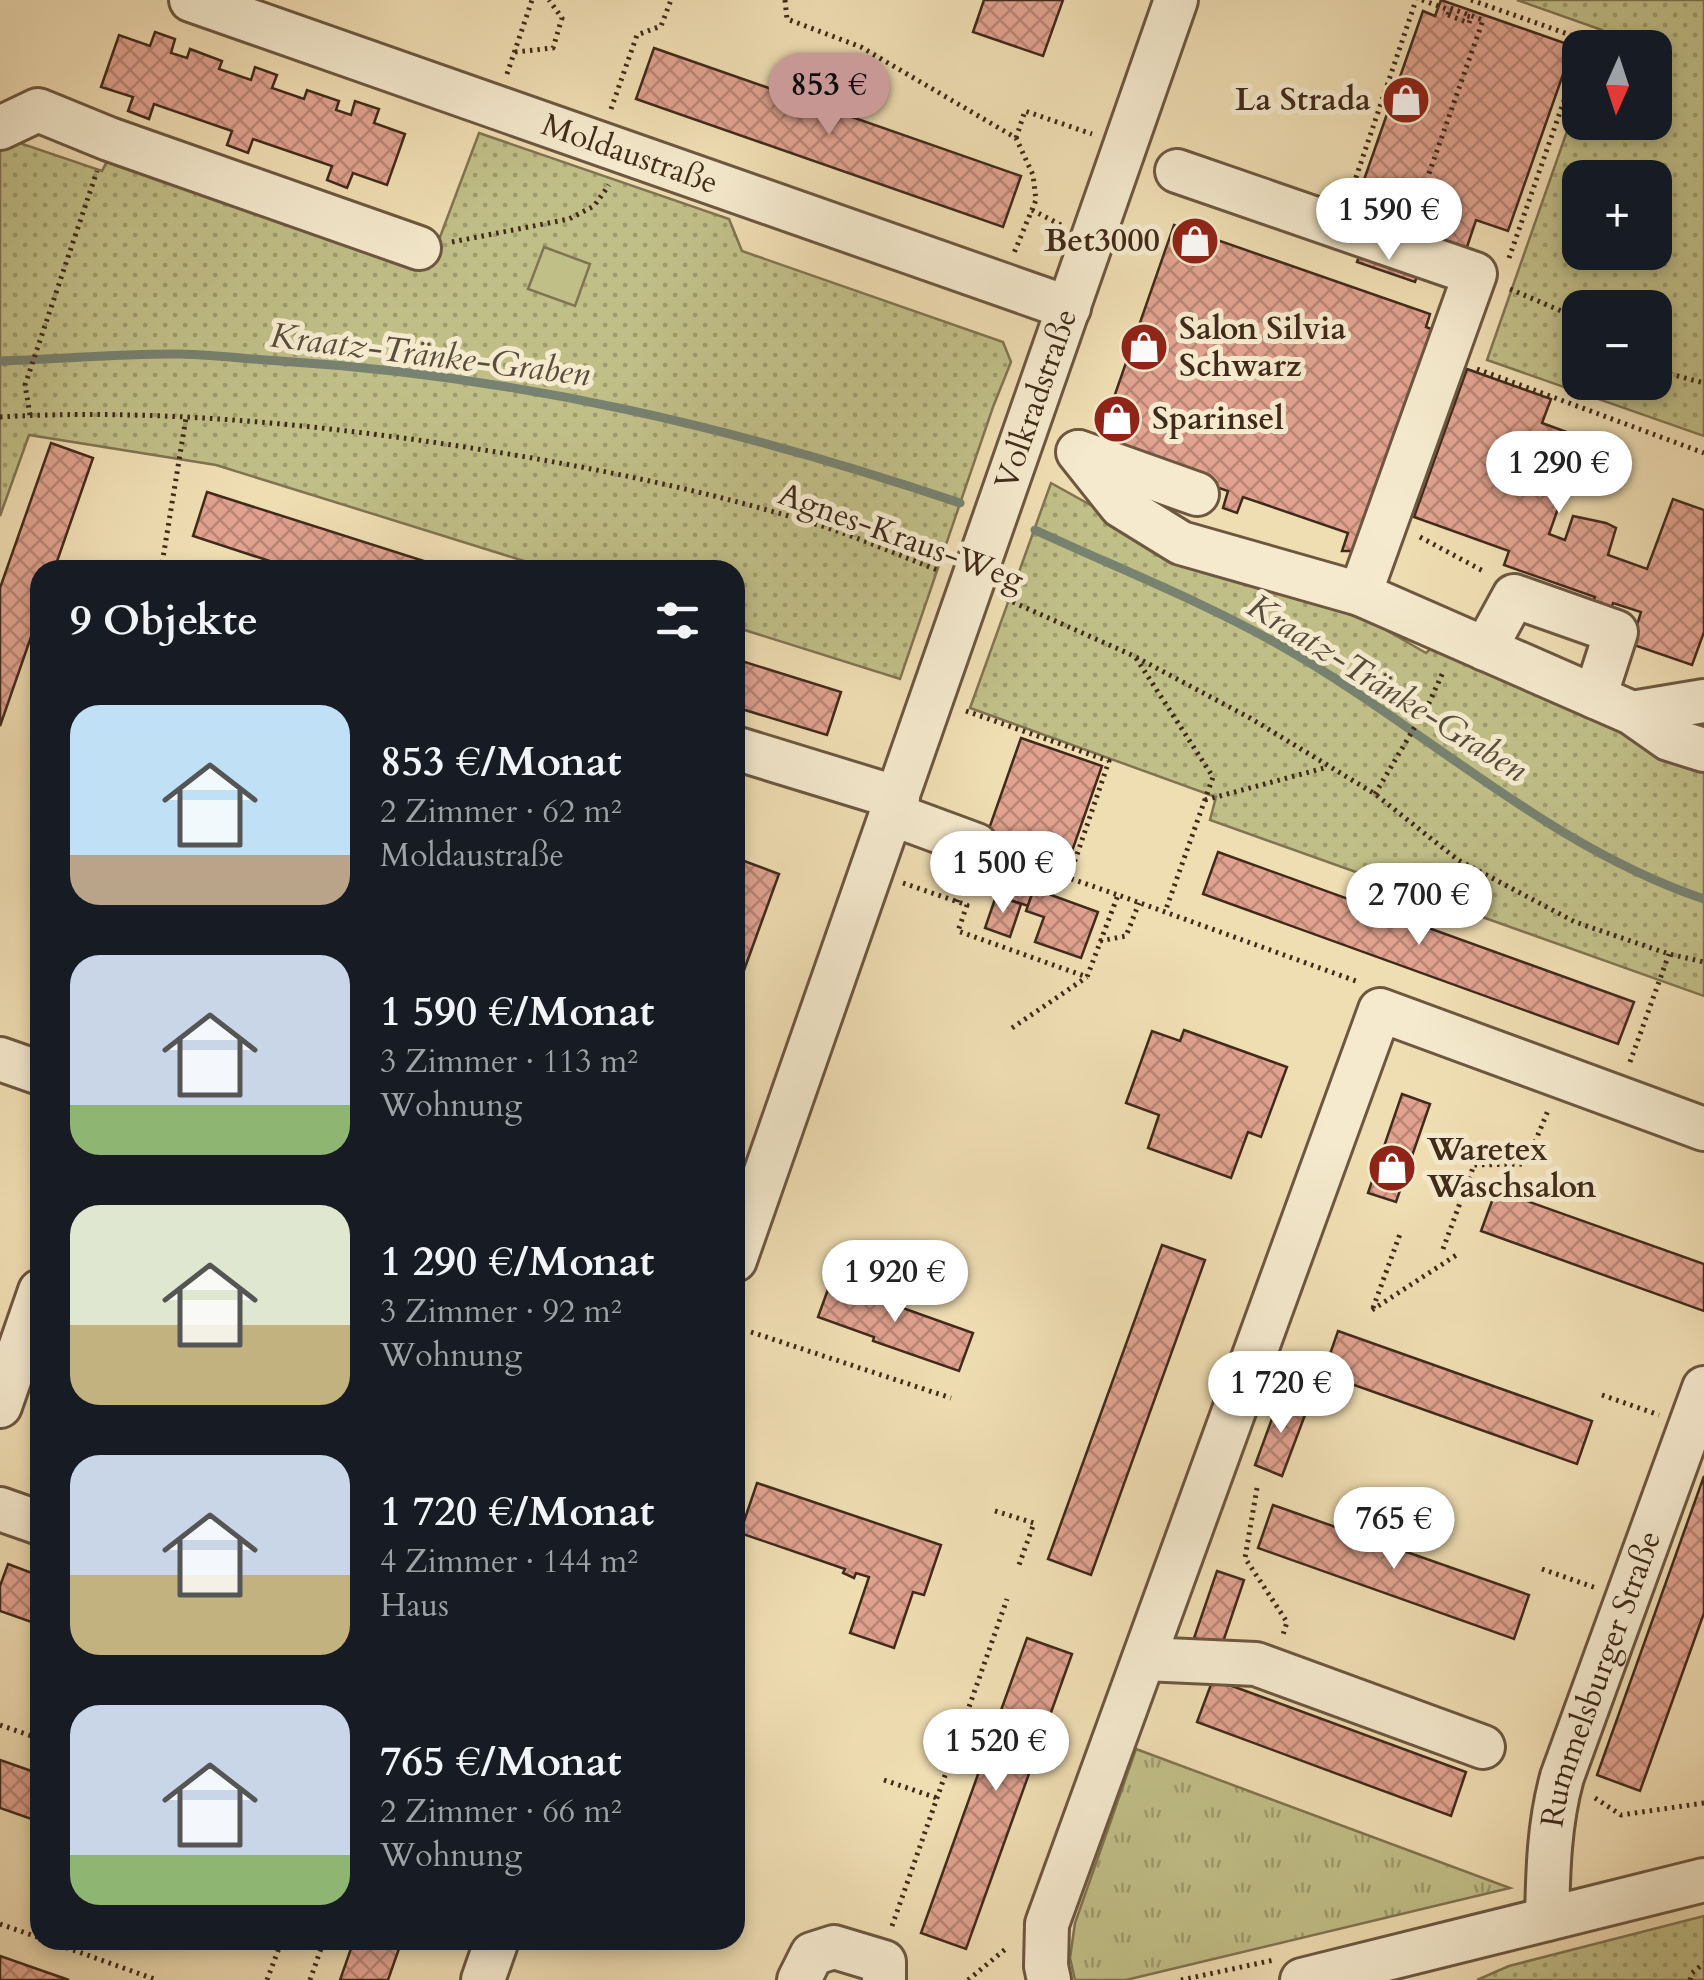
<!DOCTYPE html>
<html lang="de">
<meta charset="utf-8">
<style>
:root{--surface:#171b24;--page:#20242c;--text:#f1f3f6;--muted:#9ea1a6;--accent:#c59692}
body{margin:0;font-family:Cardo,serif;background:var(--page);color:var(--text);height:100vh;display:flex;flex-direction:column;font-size:38px;white-space:nowrap}
*{box-sizing:border-box;margin:0}
p{font-size:32px;color:var(--muted)}
.icon{flex:none;width:55px;height:55px;fill:none;stroke:currentColor;stroke-width:2;stroke-linecap:round;stroke-linejoin:round}
.map{position:relative;flex:1;overflow:hidden}
.side{position:absolute;left:30px;top:560px;width:715px;height:1390px;display:flex;flex-direction:column;background:var(--surface);border-radius:30px;box-shadow:0 5px 15px #0003}
.side>*{flex:none}
.needle{width:65px;rotate:183deg}
.fabs{position:absolute;left:1562px;top:30px;display:grid;gap:20px}
.fabs a{display:grid;place-items:center;width:110px;height:110px;border-radius:20px;background:var(--surface);box-shadow:0 5px 15px #0003;font-size:50px}
.price{position:absolute;translate:-50% -85px;padding:0 22px;border-radius:35px;background:#fff;color:#222;font-size:32px;line-height:65px;filter:drop-shadow(0 2px 5px #0008)}
.price::after{content:'';position:absolute;left:50%;top:60px;width:30px;height:22px;margin-left:-15px;background:inherit;clip-path:polygon(0 0,100% 0,50% 100%)}
.price.active{background:var(--accent);color:#111}
ul{padding:0;list-style:none}
li{display:flex;align-items:center;gap:30px;height:250px;padding:0 40px}
li span{display:grid;place-items:center;flex:none;width:280px;height:200px;border-radius:30px;color:#555}
li>.icon{margin-inline-start:auto}
span .icon{width:120px;height:120px;fill:#fffc;stroke-width:1}
li b{font-size:42px}
h2{display:flex;justify-content:space-between;align-items:center;height:120px;padding:0 40px;font-size:42px}
.map>svg:first-child{display:block}
</style>
<div class="map">
<svg width="1704" height="1980" viewBox="0 0 1704 1980">
<defs>
<pattern id="grass-tufts" width="24" height="20" patternUnits="userSpaceOnUse" patternTransform="scale(2.5)"><rect width="24" height="20" fill="#c1bf88"/><path d="M3 7l-1-3M5 7V3M7 7l1-3M15 17l-1-3M17 17v-4M19 17l1-3" fill="none" stroke="#9e9b6e"/></pattern>
<pattern id="park-dots" width="8" height="8" patternUnits="userSpaceOnUse" patternTransform="scale(2.5)"><rect width="8" height="8" fill="#c1bf88"/><path d="M2 2h.1M6 6h.1" fill="none" stroke="#9e9b6e" stroke-width="1.8" stroke-linecap="round"/></pattern>
<pattern id="building-cross-hatch" width="8" height="8" patternUnits="userSpaceOnUse" patternTransform="scale(2.5)"><rect width="8" height="8" fill="#e1a390"/><path d="M0 0l8 8M0 8l8-8" fill="none" stroke="#b88575"/></pattern>
</defs>
<rect width="100%" height="100%" fill="#f0deb3"/>
<filter id="stains"><feTurbulence type="fractalNoise" baseFrequency=".002" numOctaves="4"/><feColorMatrix values="0 0 0 0 .2 0 0 0 0 .09 0 0 0 0 .02 0 0 0 .5 -.17"/></filter>
<radialGradient id="worn" r=".72"><stop offset=".6" stop-color="#630" stop-opacity="0"/><stop offset="1" stop-color="#630" stop-opacity=".3"/></radialGradient>
<!-- grass -->
<polygon fill="url(#grass-tufts)" stroke="#817452" stroke-width="2.5" points="1136,1749 1510,1888 1126,1980 1075,1980 1070,1958 1075,1923"/>
<!-- park -->
<g fill="url(#park-dots)" stroke="#817452" stroke-width="2.5" fill-rule="evenodd">
<path d="M1517,0h187v436l-217,-76 93,-266v28h75v-74l-59,-1 6,-17zM1580,178h75v74h-75zM1580,308h75v74h-75z"/>
<polygon points="479,133 729,219 742,251 1003,342 1011,362 993,407 900,679 735,627 735,570 553,570 216,465 29,435 0,516 0,144 11,140 102,171 109,157 428,269"/>
<polygon points="1051,483 1184,557 1341,604 1426,653 1436,644 1704,764 1704,996 1210,820 1216,797 970,708"/>
<polygon points="1704,1916 1704,1980 1477,1980 1509,1966"/>
</g>
<!-- pitch -->
<polygon fill="#c1bf88" stroke="#817452" stroke-width="2.5" points="544,247 590,264 575,306 528,289"/>
<g fill="none" stroke-linecap="round" stroke-linejoin="round">
<!-- stream -->
<g stroke="#778270" stroke-width="9">
<path d="M0,361c58,-2 116,-7 174,-7 35,0 71,5 106,7 237,15 455,66 680,142"/>
<path d="M1035,530c80,37 164,70 241,113 145,81 268,202 428,256"/>
</g>
</g>
<!-- building -->
<g fill="url(#building-cross-hatch)" stroke="#412a1b" stroke-width="2.5">
<polygon points="984,0 1063,0 1043,56 973,32"/>
<polygon points="1441,0 1573,46 1508,231 1476,220 1464,256 1351,217 1423,11 1435,16"/>
<polygon points="155,32 175,39 171,53 187,58 190,49 222,61 219,69 251,80 255,67 277,75 272,88 304,99 307,90 339,101 336,110 351,115 355,101 379,109 374,123 405,134 387,185 353,173 347,188 327,180 332,166 253,139 248,153 227,145 232,131 154,104 149,119 128,111 133,97 101,87 119,35 150,46"/>
<polygon points="654,48 1021,176 1003,227 636,99"/>
<polygon points="1174,225 1430,314 1426,327 1436,331 1359,551 1342,551 1348,533 1243,497 1237,513 1223,508 1228,491 1097,446"/>
<polygon points="1363,244 1421,265 1415,282 1357,262"/>
<polygon points="1467,369 1551,399 1542,423 1583,438 1549,534 1565,540 1573,516 1606,523 1616,528 1608,555 1647,569 1673,499 1704,510 1704,632 1692,665 1631,644 1641,612 1613,603 1610,614 1591,607 1595,597 1504,565 1509,551 1414,517"/>
<polygon points="51,443 93,458 54,570 40,570 40,611 0,726 0,588"/>
<polygon points="207,492 452,570 294,569 193,536"/>
<polygon points="735,659 841,692 827,735 735,707"/>
<polygon points="1021,738 1102,766 1059,888 1037,880 1028,906 990,893 999,868 978,860"/>
<polygon points="1218,852 1634,1002 1618,1044 1203,894"/>
<polygon points="736,858 779,874 735,995 735,860"/>
<polygon points="1037,880 1054,886 1051,895 1098,912 1081,958 1035,942 1044,917 1026,911"/>
<polygon points="996,896 1021,904 1010,937 985,928"/>
<polygon points="1184,1030 1287,1067 1261,1137 1248,1132 1231,1178 1148,1148 1159,1115 1126,1103 1152,1031 1180,1041"/>
<polygon points="1402,1094 1430,1104 1396,1202 1368,1193"/>
<polygon points="1496,1190 1704,1264 1704,1311 1481,1231"/>
<polygon points="1162,1245 1205,1260 1091,1575 1048,1559"/>
<polygon points="832,1278 899,1301 897,1306 973,1333 959,1371 873,1341 874,1337 818,1317"/>
<polygon points="1338,1331 1592,1421 1577,1464 1323,1374"/>
<polygon points="1280,1397 1308,1407 1282,1476 1255,1465"/>
<polygon points="1704,1476 1704,1613 1640,1791 1597,1775"/>
<polygon points="757,1483 941,1545 924,1595 913,1592 894,1648 850,1633 869,1577 856,1573 854,1578 843,1573 845,1569 740,1533"/>
<polygon points="1273,1505 1529,1595 1514,1639 1258,1548"/>
<polygon points="8,1564 40,1576 40,1625 0,1611 0,1586"/>
<polygon points="1217,1571 1244,1580 1221,1648 1194,1638"/>
<polygon points="1027,1638 1072,1654 966,1949 921,1933"/>
<polygon points="1213,1679 1466,1772 1451,1816 1197,1722"/>
<polygon points="0,1760 40,1774 40,1822 0,1808"/>
<polygon points="354,1940 402,1940 388,1980 340,1980"/>
<polygon points="0,1956 43,1971 69,1980 0,1980"/>
</g>
<g fill="none" stroke-linecap="round" stroke-linejoin="round">
<!-- minor casing -->
<g stroke="#6d5741" stroke-width="48">
<g id="minor">
<path id="s1" d="M191,0l878,308"/>
<polyline points="0,128 38,110 109,139 419,248"/>
<polyline points="1177,171 1475,274 1360,594"/>
<polyline points="1078,452 1121,506 1181,543 1360,594 1632,713 1669,739 1704,750"/>
<polyline points="1079,452 1197,494"/>
<polyline points="1485,649 1514,596 1616,632 1595,697"/>
<polyline points="1632,713 1704,701"/>
<polyline points="735,748 898,798"/>
<polyline points="892,814 976,845"/>
<polyline points="0,1059 40,1073"/>
<path id="s2" d="M735,1260l441,-1260"/>
<polyline points="0,1406 40,1291"/>
<polyline points="0,1509 40,1523"/>
<polyline points="1144,1659 1256,1664 1483,1747"/>
<path id="s3" d="M1547,1919c1,-48 2,-95 15,-142l142,-389"/>
<polyline points="483,1980 497,1940"/>
<polyline points="799,1980 812,1954 834,1947 884,1962 884,1980"/>
<polyline points="1049,1980 1046,1966 1047,1924 1380,1010 1704,1129"/>
<polyline points="1302,1980 1704,1880"/>
</g>
</g>
<!-- path -->
<g stroke="#412a1b" stroke-width="5" stroke-dasharray="2.5 5" stroke-linecap="butt">
<polyline points="785,0 787,19 861,47 1016,138 1033,175 1036,200 1014,253"/>
<polyline points="1422,0 1452,11"/>
<polyline points="1471,0 1585,40 1583,48"/>
<polyline points="1448,15 1469,23 1471,17 1467,16"/>
<polyline points="515,52 553,48 562,18 549,0"/>
<polyline points="507,74 532,0"/>
<polyline points="611,109 637,35 661,26 671,0"/>
<polyline points="1016,138 1025,111 1092,134"/>
<polyline points="1351,192 1416,0"/>
<polyline points="1032,210 1061,225"/>
<polyline points="1414,216 1483,20 1450,8 1448,15 1443,13"/>
<polyline points="452,242 569,219 594,206 609,185"/>
<polyline points="1509,258 1580,55"/>
<polyline points="1510,289 1580,319"/>
<polyline points="1477,369 1704,453"/>
<polyline points="1655,370 1704,383"/>
<polyline points="30,415 25,385 97,171"/>
<path d="M0,417c139,-8 280,4 418,23 132,19 266,44 394,83 44,13 86,32 128,48"/>
<polyline points="1420,537 1485,572"/>
<polyline points="161,570 186,418"/>
<polyline points="1006,599 1134,656 1250,718 1375,794 1458,860 1575,922 1669,954 1704,962"/>
<polyline points="1136,658 1213,777 1165,912"/>
<polyline points="966,711 1109,761 1069,878 1118,895"/>
<polyline points="1375,794 1429,703 1444,670"/>
<polyline points="1205,800 1328,767"/>
<polyline points="903,883 967,905 958,931 1087,977 1118,895 1356,981"/>
<polyline points="957,902 966,876"/>
<polyline points="1100,941 1126,936 1139,903"/>
<polyline points="1012,1028 1087,977"/>
<polyline points="1630,1062 1669,954"/>
<polyline points="1443,1249 1474,1165 1526,1164 1549,1108"/>
<polyline points="1373,1308 1400,1234"/>
<polyline points="1372,1310 1458,1254"/>
<polyline points="751,1332 951,1398"/>
<polyline points="1602,1395 1659,1415"/>
<polyline points="1257,1488 1245,1558 1287,1622 1282,1638"/>
<polyline points="995,1511 1034,1523 1019,1565"/>
<polyline points="1542,1569 1596,1588"/>
<polyline points="0,1725 40,1739"/>
<polyline points="884,1780 937,1798"/>
<polyline points="1595,1798 1621,1815 1704,1803"/>
<polyline points="0,1924 40,1938"/>
<polyline points="892,1926 1007,1599"/>
<polyline points="45,1940 157,1980"/>
<polyline points="267,1980 282,1940"/>
<polyline points="310,1980 324,1940"/>
<polyline points="968,1980 1008,1947"/>
<polyline points="1181,1980 1274,1960"/>
<polyline points="1690,1980 1692,1973 1704,1963"/>
</g>
<!-- minor -->
<use href="#minor" stroke="#f5eace" stroke-width="42"/>
</g>
<!-- icons -->
<defs>
<g id="shop-disc" transform="scale(2.5)"><circle r="9.5" fill="#8f2418" stroke="#f5eace"/><path d="M-5-2.5h2.3a2.7 3.5 0 0 1 5.4 0H5L5.5 6h-11ZM-1.5-2.5h3a1.5 2.3 0 0 0-3 0Z" fill="#fff"/></g>
</defs>
<g fill-rule="evenodd">
<use href="#shop-disc" x="1406" y="100"/>
<use href="#shop-disc" x="1195" y="241"/>
<use href="#shop-disc" x="1144" y="347"/>
<use href="#shop-disc" x="1117" y="419"/>
<use href="#shop-disc" x="1392" y="1168"/>
</g>
<g text-anchor="middle" dominant-baseline="central" stroke-width="10" stroke-linejoin="round" paint-order="stroke">
<!-- poi labels -->
<g font-size="32" font-weight="bold" fill="#412a1b" stroke="#f5eace" text-anchor="start">
<text x="1371" y="100" text-anchor="end">La Strada</text>
<text x="1160" y="241" text-anchor="end">Bet3000</text>
<text x="1179" y="329">Salon Silvia<tspan x="1179" dy="37">Schwarz</tspan></text>
<text x="1152" y="419">Sparinsel</text>
<text x="1427" y="1150">Waretex<tspan x="1427" dy="37">Waschsalon</tspan></text>
</g>
<!-- street labels -->
<g font-size="32" fill="#412a1b" stroke="#f5eace">
<text stroke="none"><textPath href="#s1" startOffset="465">Moldaustraße</textPath></text>
<text stroke="none"><textPath href="#s2" startOffset="912">Volkradstraße</textPath></text>
<text transform="translate(901 537) rotate(20)">Agnes-Kraus-Weg</text>
<text stroke="none"><textPath href="#s3" startOffset="248">Rummelsburger Straße</textPath></text>
</g>
<!-- water labels -->
<g font-size="35" font-style="italic" fill="#584e3e" stroke="#f5eace">
<text transform="translate(430 355) rotate(7)">Kraatz-Tränke-Graben</text>
<text transform="translate(1387 688) rotate(32)">Kraatz-Tränke-Graben</text>
</g>
</g>
<rect width="100%" height="100%" filter="url(#stains)"/>
<rect width="100%" height="100%" fill="url(#worn)"/>
</svg>
<div class="fabs">
<a><svg class="needle" viewBox="-14 -14 28 28"><path d="M0-13l5 13h-10z" fill="#e53935"/><path d="M0 13l5-13h-10z" fill="#9ea1a6"/></svg></a>
<a>+</a>
<a>−</a>
</div>
<b class="price active" style="left:829px;top:138px">853 €</b>
<b class="price" style="left:1389px;top:263px">1 590 €</b>
<b class="price" style="left:1559px;top:516px">1 290 €</b>
<b class="price" style="left:1003px;top:916px">1 500 €</b>
<b class="price" style="left:1419px;top:948px">2 700 €</b>
<b class="price" style="left:895px;top:1325px">1 920 €</b>
<b class="price" style="left:1281px;top:1436px">1 720 €</b>
<b class="price" style="left:1394px;top:1572px">765 €</b>
<b class="price" style="left:996px;top:1794px">1 520 €</b>
<section class="side">
<h2>9 Objekte<svg class="icon" aria-label="filters" viewBox="0 0 24 24"><path d="M4 7h16M4 17h16"/><circle cx="9" cy="7" r="2"/><circle cx="15" cy="17" r="2"/></svg></h2>
<ul>
<li><span style="background:linear-gradient(#bfe0f5 75%,#b9a48a 0)"><svg class="icon" aria-label="home" viewBox="0 0 24 24"><path d="M3 11l9-7 9 7M6 9v11h12V9"/></svg></span><div><b>853 €/Monat</b><p>2 Zimmer · 62 m²</p><p>Moldaustraße</p></div></li>
<li><span style="background:linear-gradient(#c9d6e8 75%,#8fb573 0)"><svg class="icon" aria-label="home" viewBox="0 0 24 24"><path d="M3 11l9-7 9 7M6 9v11h12V9"/></svg></span><div><b>1 590 €/Monat</b><p>3 Zimmer · 113 m²</p><p>Wohnung</p></div></li>
<li><span style="background:linear-gradient(#dfe7d0 60%,#c2b280 0)"><svg class="icon" aria-label="home" viewBox="0 0 24 24"><path d="M3 11l9-7 9 7M6 9v11h12V9"/></svg></span><div><b>1 290 €/Monat</b><p>3 Zimmer · 92 m²</p><p>Wohnung</p></div></li>
<li><span style="background:linear-gradient(#c9d6e8 60%,#c2b280 0)"><svg class="icon" aria-label="home" viewBox="0 0 24 24"><path d="M3 11l9-7 9 7M6 9v11h12V9"/></svg></span><div><b>1 720 €/Monat</b><p>4 Zimmer · 144 m²</p><p>Haus</p></div></li>
<li><span style="background:linear-gradient(#c9d6e8 75%,#8fb573 0)"><svg class="icon" aria-label="home" viewBox="0 0 24 24"><path d="M3 11l9-7 9 7M6 9v11h12V9"/></svg></span><div><b>765 €/Monat</b><p>2 Zimmer · 66 m²</p><p>Wohnung</p></div></li>
</ul>
</section>
</div>
